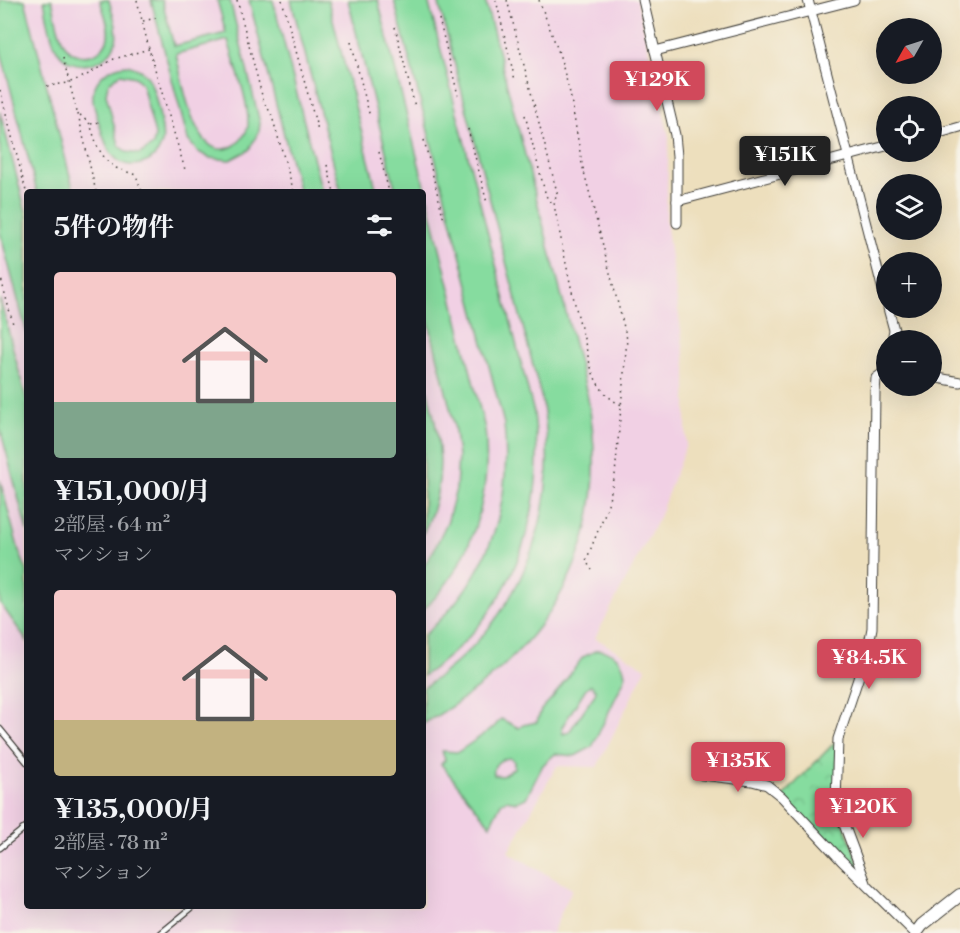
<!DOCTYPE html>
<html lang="ja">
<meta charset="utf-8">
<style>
:root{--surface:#171b24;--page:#20242c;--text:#f1f3f6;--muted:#9ea1a6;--accent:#d1495b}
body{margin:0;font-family:"Libre Bodoni","Noto Serif JP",serif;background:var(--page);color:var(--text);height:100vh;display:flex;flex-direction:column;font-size:22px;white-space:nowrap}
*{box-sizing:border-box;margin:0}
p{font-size:20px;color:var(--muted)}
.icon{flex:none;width:33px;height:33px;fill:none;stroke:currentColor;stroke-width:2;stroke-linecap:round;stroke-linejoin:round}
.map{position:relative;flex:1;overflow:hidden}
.panel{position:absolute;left:24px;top:189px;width:402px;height:720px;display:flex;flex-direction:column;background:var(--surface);border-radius:6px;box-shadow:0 6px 24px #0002}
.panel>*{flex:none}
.needle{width:39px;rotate:231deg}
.tools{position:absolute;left:876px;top:18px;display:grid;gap:12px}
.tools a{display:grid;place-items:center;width:66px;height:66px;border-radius:50%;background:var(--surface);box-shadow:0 6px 24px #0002;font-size:30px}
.price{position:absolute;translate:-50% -51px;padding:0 14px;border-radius:6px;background:var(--accent);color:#fff;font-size:20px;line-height:39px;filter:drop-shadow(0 2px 3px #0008)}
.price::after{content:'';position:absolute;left:50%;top:36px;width:18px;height:14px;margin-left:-9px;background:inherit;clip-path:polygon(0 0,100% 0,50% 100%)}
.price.selected{background:#222;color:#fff}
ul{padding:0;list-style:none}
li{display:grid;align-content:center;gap:12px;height:318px;padding:0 30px}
li span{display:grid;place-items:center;height:186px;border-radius:6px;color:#555}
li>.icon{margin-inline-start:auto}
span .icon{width:108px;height:108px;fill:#fffc;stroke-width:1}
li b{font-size:26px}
h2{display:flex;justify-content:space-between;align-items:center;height:72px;padding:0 30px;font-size:26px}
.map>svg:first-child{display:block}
</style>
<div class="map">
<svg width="960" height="933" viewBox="0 0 960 933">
<defs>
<pattern id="park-crowns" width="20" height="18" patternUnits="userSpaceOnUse" patternTransform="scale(1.5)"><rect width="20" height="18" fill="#86dc9f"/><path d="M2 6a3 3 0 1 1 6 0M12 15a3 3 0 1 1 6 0" fill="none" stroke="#73bc88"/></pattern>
</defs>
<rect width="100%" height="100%" fill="#f7f3e8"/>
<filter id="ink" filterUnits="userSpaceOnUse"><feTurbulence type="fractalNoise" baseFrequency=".0167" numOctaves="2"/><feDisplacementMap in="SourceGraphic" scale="12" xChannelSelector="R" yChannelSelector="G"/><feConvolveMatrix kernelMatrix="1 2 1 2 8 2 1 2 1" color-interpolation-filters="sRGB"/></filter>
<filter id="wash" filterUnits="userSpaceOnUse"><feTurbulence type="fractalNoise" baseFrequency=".008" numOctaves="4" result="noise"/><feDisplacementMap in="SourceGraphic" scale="24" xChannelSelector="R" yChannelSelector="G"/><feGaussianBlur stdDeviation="1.35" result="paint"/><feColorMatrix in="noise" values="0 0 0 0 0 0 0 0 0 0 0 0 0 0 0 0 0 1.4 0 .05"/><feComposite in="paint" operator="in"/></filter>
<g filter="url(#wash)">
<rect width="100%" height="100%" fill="#eddfbd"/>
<!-- built -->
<path fill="#f1d0e4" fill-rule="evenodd" d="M0,0h637l32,137 -3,83 20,148v77l-27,72 -64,121 51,30 -49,99 -40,-1 -49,86 64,37 -20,44h-552zM27,192h396v714h-396z"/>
<!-- park -->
<polygon fill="url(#park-crowns)" stroke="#517c5e" stroke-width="1.5" points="838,739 836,803 866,883 782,797"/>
<!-- pitch -->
<g fill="#86dc9f" stroke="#517c5e" stroke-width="1.5" fill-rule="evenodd">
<polygon points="0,0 25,0 74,192 37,192 0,48"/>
<path d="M44,0h8c4,14 5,33 13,45 11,18 39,12 43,-8 2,-12 -5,-26 -8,-37h9c3,13 10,28 7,41 -8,26 -45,33 -59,9 -8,-14 -10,-35 -13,-50z"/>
<path d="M151,0h11l12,46 52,-13 -9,-33h13l30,123 -1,8 -10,19 -19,10 -21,-2 -12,-7 -9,-11zM228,40c6,23 20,58 20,82 1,8 -6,18 -13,23 -41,25 -53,-68 -59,-91z"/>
<polygon points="249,0 273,0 322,192 299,192"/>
<polygon points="291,0 328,0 377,192 341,192"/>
<path d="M348,0h30l107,429c7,66 -12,134 -62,181v-43l11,-17 14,-30 8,-31 2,-33 -4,-32 -31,-125v-107h-27z"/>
<path d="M394,0h34l106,413c14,104 -22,203 -111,263v-40c64,-56 90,-128 81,-212z"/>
<path d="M438,0h47l102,394c30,148 -36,257 -164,330v-36c98,-66 140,-172 119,-288z"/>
<path d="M127,65c8,2 15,5 20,11 7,9 18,56 15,67 -3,9 -9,17 -18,20 -30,10 -39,-18 -45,-40 -2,-7 -5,-15 -6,-22 -2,-21 16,-35 34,-36zM120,74l15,3 7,7 13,51 -2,10 -13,9 -14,-2 -7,-7 -13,-51 2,-10z"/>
<polygon points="0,112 27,216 27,334 0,232"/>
<polygon points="0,299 27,402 27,531 0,428"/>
<path d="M423,373c15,59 29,102 0,161z"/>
<polygon points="0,480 19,551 27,571 27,641 0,603"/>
<path d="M597,650c17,0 28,11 28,28l-33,69 -17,9 -20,-2 -12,11 -17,33 -9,4 -11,-2 -5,3 -11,22 -49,-61 4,-4 -3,-9 16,1 36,-25 7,-8 18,9 4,-3 14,-3 4,-12 12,-13 30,-40zM591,685l5,5 -1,4 -26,38 -6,2 -1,-7 24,-39zM510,758l4,3v7l-12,8 -8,-1c-2,-11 6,-16 16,-17z"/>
</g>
</g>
<g filter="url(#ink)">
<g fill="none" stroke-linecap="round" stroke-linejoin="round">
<!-- service casing -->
<g stroke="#3b3934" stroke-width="7">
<g id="service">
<polyline points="0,729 27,762"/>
<polyline points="0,848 27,826"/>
<polyline points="161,933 194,906"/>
</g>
</g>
<!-- minor casing -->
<g stroke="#3b3934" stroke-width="11">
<g id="minor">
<polyline points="643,0 675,135 677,156 677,223"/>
<polyline points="808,0 886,302"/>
<polyline points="655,51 854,0"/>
<polyline points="932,135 960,127"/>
<polyline points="677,201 886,146"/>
<polyline points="888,308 894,330 892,340"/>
<polyline points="932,377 960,382"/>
<polyline points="702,775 752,781 767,785 782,797 841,860 915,933"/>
<polyline points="866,883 836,803 838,739 868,649 872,628 875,393 876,378 886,371"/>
</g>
</g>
<!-- tertiary casing -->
<g stroke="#3b3934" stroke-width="14">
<polyline id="tertiary" points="916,933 922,925 960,895"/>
</g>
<!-- path -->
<g stroke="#3b3934" stroke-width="1.5" stroke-dasharray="1.5 4.5" stroke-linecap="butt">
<polyline points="137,0 149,49 186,173"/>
<polyline points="237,0 264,103 271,113 294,192"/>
<polyline points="282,0 318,131"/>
<polyline points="496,0 515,80"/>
<path d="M507,0l50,192 -3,13c9,43 17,87 29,130 4,14 6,31 13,45 5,10 15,21 26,25"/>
<polyline points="539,0 559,53 570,93 582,164 627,339 615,475 607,508 586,561 592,570"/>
<polyline points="439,19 458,95"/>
<polyline points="143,21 156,18"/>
<polyline points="395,27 415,107"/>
<polyline points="351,42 370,117"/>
<polyline points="63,58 77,112 90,124 98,148 106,160 116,168 136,175 142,192"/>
<polyline points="47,86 68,83 85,76 114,59 149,49"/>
<polyline points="0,90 27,195"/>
<polyline points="78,114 96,192"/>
<polyline points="525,115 546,196 553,204"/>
<polyline points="91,124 99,122"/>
<polyline points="468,129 487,203"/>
<polyline points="424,140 444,220"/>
<polyline points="379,152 389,192"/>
<polyline points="327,165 334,192"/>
<polyline points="0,275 13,324"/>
</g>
<!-- service -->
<use href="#service" stroke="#fff" stroke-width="4.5"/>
<!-- minor -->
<use href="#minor" stroke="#fff" stroke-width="9"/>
<!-- tertiary -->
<use href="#tertiary" stroke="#fff" stroke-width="12"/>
</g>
</g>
</svg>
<div class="tools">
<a><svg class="needle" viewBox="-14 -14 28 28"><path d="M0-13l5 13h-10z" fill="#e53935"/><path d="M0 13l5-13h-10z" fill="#9ea1a6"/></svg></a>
<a><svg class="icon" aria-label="locate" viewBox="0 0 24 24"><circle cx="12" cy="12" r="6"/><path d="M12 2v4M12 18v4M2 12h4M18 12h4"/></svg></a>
<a><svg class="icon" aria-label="layers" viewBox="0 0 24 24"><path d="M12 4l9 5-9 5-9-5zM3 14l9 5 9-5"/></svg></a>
<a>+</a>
<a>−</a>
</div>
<b class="price" style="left:657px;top:112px">¥129K</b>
<b class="price selected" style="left:785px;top:187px">¥151K</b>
<b class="price" style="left:869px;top:690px">¥84.5K</b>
<b class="price" style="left:738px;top:793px">¥135K</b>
<b class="price" style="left:863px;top:839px">¥120K</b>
<section class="panel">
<h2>5件の物件<svg class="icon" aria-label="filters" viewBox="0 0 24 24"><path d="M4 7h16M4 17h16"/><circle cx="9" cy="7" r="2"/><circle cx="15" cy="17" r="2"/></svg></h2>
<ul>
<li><span style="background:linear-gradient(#f6c9c9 70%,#7fa58c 0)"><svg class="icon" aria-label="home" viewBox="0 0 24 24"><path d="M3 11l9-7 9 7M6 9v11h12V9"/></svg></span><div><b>¥151,000/月</b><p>2部屋 · 64 m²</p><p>マンション</p></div></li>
<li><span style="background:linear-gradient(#f6c9c9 70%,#c2b280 0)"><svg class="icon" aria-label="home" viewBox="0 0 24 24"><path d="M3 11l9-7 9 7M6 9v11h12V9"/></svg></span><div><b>¥135,000/月</b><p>2部屋 · 78 m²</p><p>マンション</p></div></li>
</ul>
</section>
</div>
